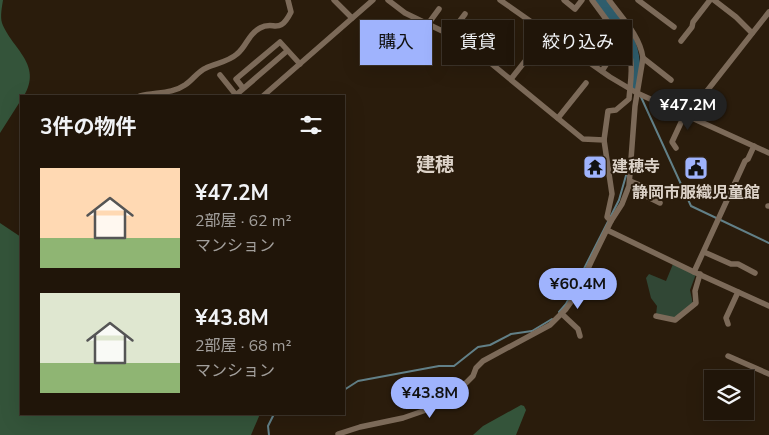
<!DOCTYPE html>
<html lang="ja">
<meta charset="utf-8">
<style>
:root{--surface:#201509;--page:#2d2217;--text:#f1f3f6;--muted:#a29f9c;--line:#3d342a;--accent:#9fb3fd}
body{margin:0;font-family:"Nunito Sans","Noto Sans JP",sans-serif;background:var(--page);color:var(--text);height:100vh;display:flex;flex-direction:column;font-size:19px;white-space:nowrap}
*{box-sizing:border-box;margin:0}
p{font-size:16px;color:var(--muted)}
.icon{flex:none;width:28px;height:28px;fill:none;stroke:currentColor;stroke-width:2;stroke-linecap:round;stroke-linejoin:round}
.map{position:relative;flex:1;overflow:hidden}
.sheet{position:absolute;left:20px;top:95px;width:325px;height:320px;display:flex;flex-direction:column;background:var(--surface);border-radius:0px;box-shadow:0 5px 20px #0002,0 0 0 1px var(--line)}
.sheet>*{flex:none}
.top-card{position:absolute;left:360px;top:20px;width:334px;height:45px;display:flex;gap:10px}
.buttons{position:absolute;left:704px;top:370px;display:grid;gap:10px}
.buttons a{display:grid;place-items:center;width:50px;height:50px;border-radius:0px;background:var(--surface);box-shadow:0 5px 20px #0002,0 0 0 1px var(--line);font-size:25px}
.price{position:absolute;translate:-50% -42px;padding:0 11px;border-radius:18px;background:var(--accent);color:#111;font-size:16px;line-height:32px;filter:drop-shadow(0 1px 2px #0008)}
.price::after{content:'';position:absolute;left:50%;top:30px;width:15px;height:11px;margin-left:-8px;background:inherit;clip-path:polygon(0 0,100% 0,50% 100%)}
.price.selected{background:#222;color:#fff}
ul{padding:0;list-style:none}
li{display:flex;align-items:center;gap:15px;height:125px;padding:0 20px}
li span{display:grid;place-items:center;flex:none;width:140px;height:100px;border-radius:0px;color:#555}
li>.icon{margin-inline-start:auto}
span .icon{width:60px;height:60px;fill:#fffc;stroke-width:1}
li b{font-size:21px}
h2{display:flex;justify-content:space-between;align-items:center;height:60px;padding:0 20px;font-size:21px}
.tag{padding:0 18px;border-radius:0px;background:var(--surface);box-shadow:0 5px 20px #0002,0 0 0 1px var(--line);font-size:18px;line-height:45px}
.tag.selected{background:var(--accent);color:#111}
.map>svg:first-child{display:block}
</style>
<div class="map">
<svg width="769" height="435" viewBox="0 0 769 435">
<rect width="100%" height="100%" fill="#2a1c0c"/>
<!-- green -->
<polygon fill="#314735" points="673,264 696,274 690,290 693,304 674,318 656,315 657,306 651,298 646,278 649,274 666,281"/>
<!-- forest -->
<g fill="#34543a">
<path d="M0,0h3c-1,7 -3,16 -1,23 10,26 41,41 22,73h-3v4l-21,33z"/>
<polygon points="0,223 21,237 21,414 260,414 251,435 0,435"/>
<polygon points="521,405 524,406 526,410 516,435 473,435 483,426"/>
</g>
<g fill="none" stroke-linecap="round" stroke-linejoin="round">
<!-- stream -->
<g stroke="#628088" stroke-width="2">
<polyline points="641,97 691,206 769,243"/>
<polyline points="559,312 566,304 619,200 627,172"/>
<polyline points="344,390 358,381 439,366 454,366 478,347 490,345 511,334 532,331 552,319"/>
<polyline points="269,435 268,426 274,414"/>
</g>
<!-- river -->
<path stroke="#2e5d6c" stroke-width="10" d="M600,0c26,33 38,41 35,85"/>
<!-- minor -->
<g stroke="#7c6a59" stroke-width="5.5">
<polyline points="334,0 352,18"/>
<polyline points="388,0 405,13 465,42 583,139 604,140 612,194 607,217 611,221"/>
<polyline points="500,0 610,77 637,93 769,153"/>
<polyline points="564,0 575,9 582,0"/>
<path d="M592,0l25,34c2,13 -8,26 -15,37"/>
<polyline points="638,0 674,27"/>
<polyline points="714,0 736,17 752,33"/>
<polyline points="428,24 439,9"/>
<polyline points="450,34 465,14"/>
<polyline points="464,41 478,23"/>
<polyline points="681,41 692,27 693,22 710,0"/>
<polyline points="643,58 671,80"/>
<polyline points="220,75 236,95 287,51"/>
<polyline points="511,79 548,32"/>
<polyline points="243,88 236,79 280,42 300,64"/>
<path d="M140,96c16,-4 32,-2 45,-11 8,-5 12,-13 21,-17 10,-5 22,-6 31,-14 10,-8 11,-20 23,-26 14,-8 19,8 31,-16l-3,-12"/>
<polyline points="263,96 373,0"/>
<polyline points="688,115 769,12"/>
<polyline points="558,118 586,83"/>
<path d="M604,140l4,-29 8,-1 13,-11c2,-26 8,-44 -12,-65"/>
<polyline points="676,148 672,142 685,114"/>
<polyline points="630,181 652,190 648,197 660,203"/>
<polyline points="768,206 769,206"/>
<polyline points="607,230 694,272 769,306"/>
<polyline points="704,252 731,264 738,264 755,273"/>
<polyline points="694,272 745,161 748,159 754,146"/>
<polyline points="562,314 578,329 580,336"/>
<polyline points="656,316 675,320 696,303 695,291 700,274"/>
<polyline points="728,324 726,318 738,292"/>
<polyline points="728,356 769,374"/>
<path d="M338,434l22,-7 43,-9 23,-8 15,-13 25,-14 7,-7 3,-8 7,-7 67,-36 16,-16 10,-14 15,-33 20,-41 11,-17 7,-18 6,-80 8,-48c-3,-22 -21,-40 -34,-58"/>
</g>
</g>
<!-- icons -->
<defs>
<g id="temple-square" transform="scale(1.25)"><rect x="-9" y="-9" width="18" height="18" rx="4" fill="#9fb3fd" stroke="#2a1c0c"/><path d="M0-6L5-2H3V0L6.5 2.5H4V6H1.5V3h-3V6H-4V2.5H-6.5L-3 0V-2H-5Z" fill="#111"/></g>
<g id="civic-square" transform="scale(1.25)"><rect x="-9" y="-9" width="18" height="18" rx="4" fill="#9fb3fd" stroke="#2a1c0c"/><path d="M-.6-6.5H3V-4.5H.6V-3L4-1V1h2V6H-6V1h2V-1L-.6-3ZM-1.2 2.5V6h2.4V2.5Z" fill="#111"/></g>
</defs>
<g fill-rule="evenodd">
<use href="#temple-square" x="595" y="167"/>
<use href="#civic-square" x="696" y="168"/>
</g>
<g text-anchor="middle" dominant-baseline="central" stroke-width="4" stroke-linejoin="round" paint-order="stroke">
<!-- poi labels -->
<g font-size="16" font-weight="bold" fill="#dcd2c8" stroke="#2a1c0c" text-anchor="start">
<text x="612" y="167">建穂寺</text>
<text x="696" y="193" text-anchor="middle">静岡市服織児童館</text>
</g>
<!-- quarter labels -->
<g font-size="19" font-weight="bold" fill="#dcd2c8" stroke="#2a1c0c">
<text x="435" y="165">建穂</text>
</g>
</g>
</svg>
<div class="buttons">
<a><svg class="icon" aria-label="layers" viewBox="0 0 24 24"><path d="M12 4l9 5-9 5-9-5zM3 14l9 5 9-5"/></svg></a>
</div>
<b class="price selected" style="left:688px;top:131px">¥47.2M</b>
<b class="price" style="left:578px;top:310px">¥60.4M</b>
<b class="price" style="left:430px;top:419px">¥43.8M</b>
<div class="top-card">
<a class="tag selected">購入</a>
<a class="tag">賃貸</a>
<a class="tag">絞り込み</a>
</div>
<section class="sheet">
<h2>3件の物件<svg class="icon" aria-label="filters" viewBox="0 0 24 24"><path d="M4 7h16M4 17h16"/><circle cx="9" cy="7" r="2"/><circle cx="15" cy="17" r="2"/></svg></h2>
<ul>
<li><span style="background:linear-gradient(#ffd9b3 70%,#8fb573 0)"><svg class="icon" aria-label="home" viewBox="0 0 24 24"><path d="M3 11l9-7 9 7M6 9v11h12V9"/></svg></span><div><b>¥47.2M</b><p>2部屋 · 62 m²</p><p>マンション</p></div></li>
<li><span style="background:linear-gradient(#dfe7d0 70%,#8fb573 0)"><svg class="icon" aria-label="home" viewBox="0 0 24 24"><path d="M3 11l9-7 9 7M6 9v11h12V9"/></svg></span><div><b>¥43.8M</b><p>2部屋 · 68 m²</p><p>マンション</p></div></li>
</ul>
</section>
</div>
